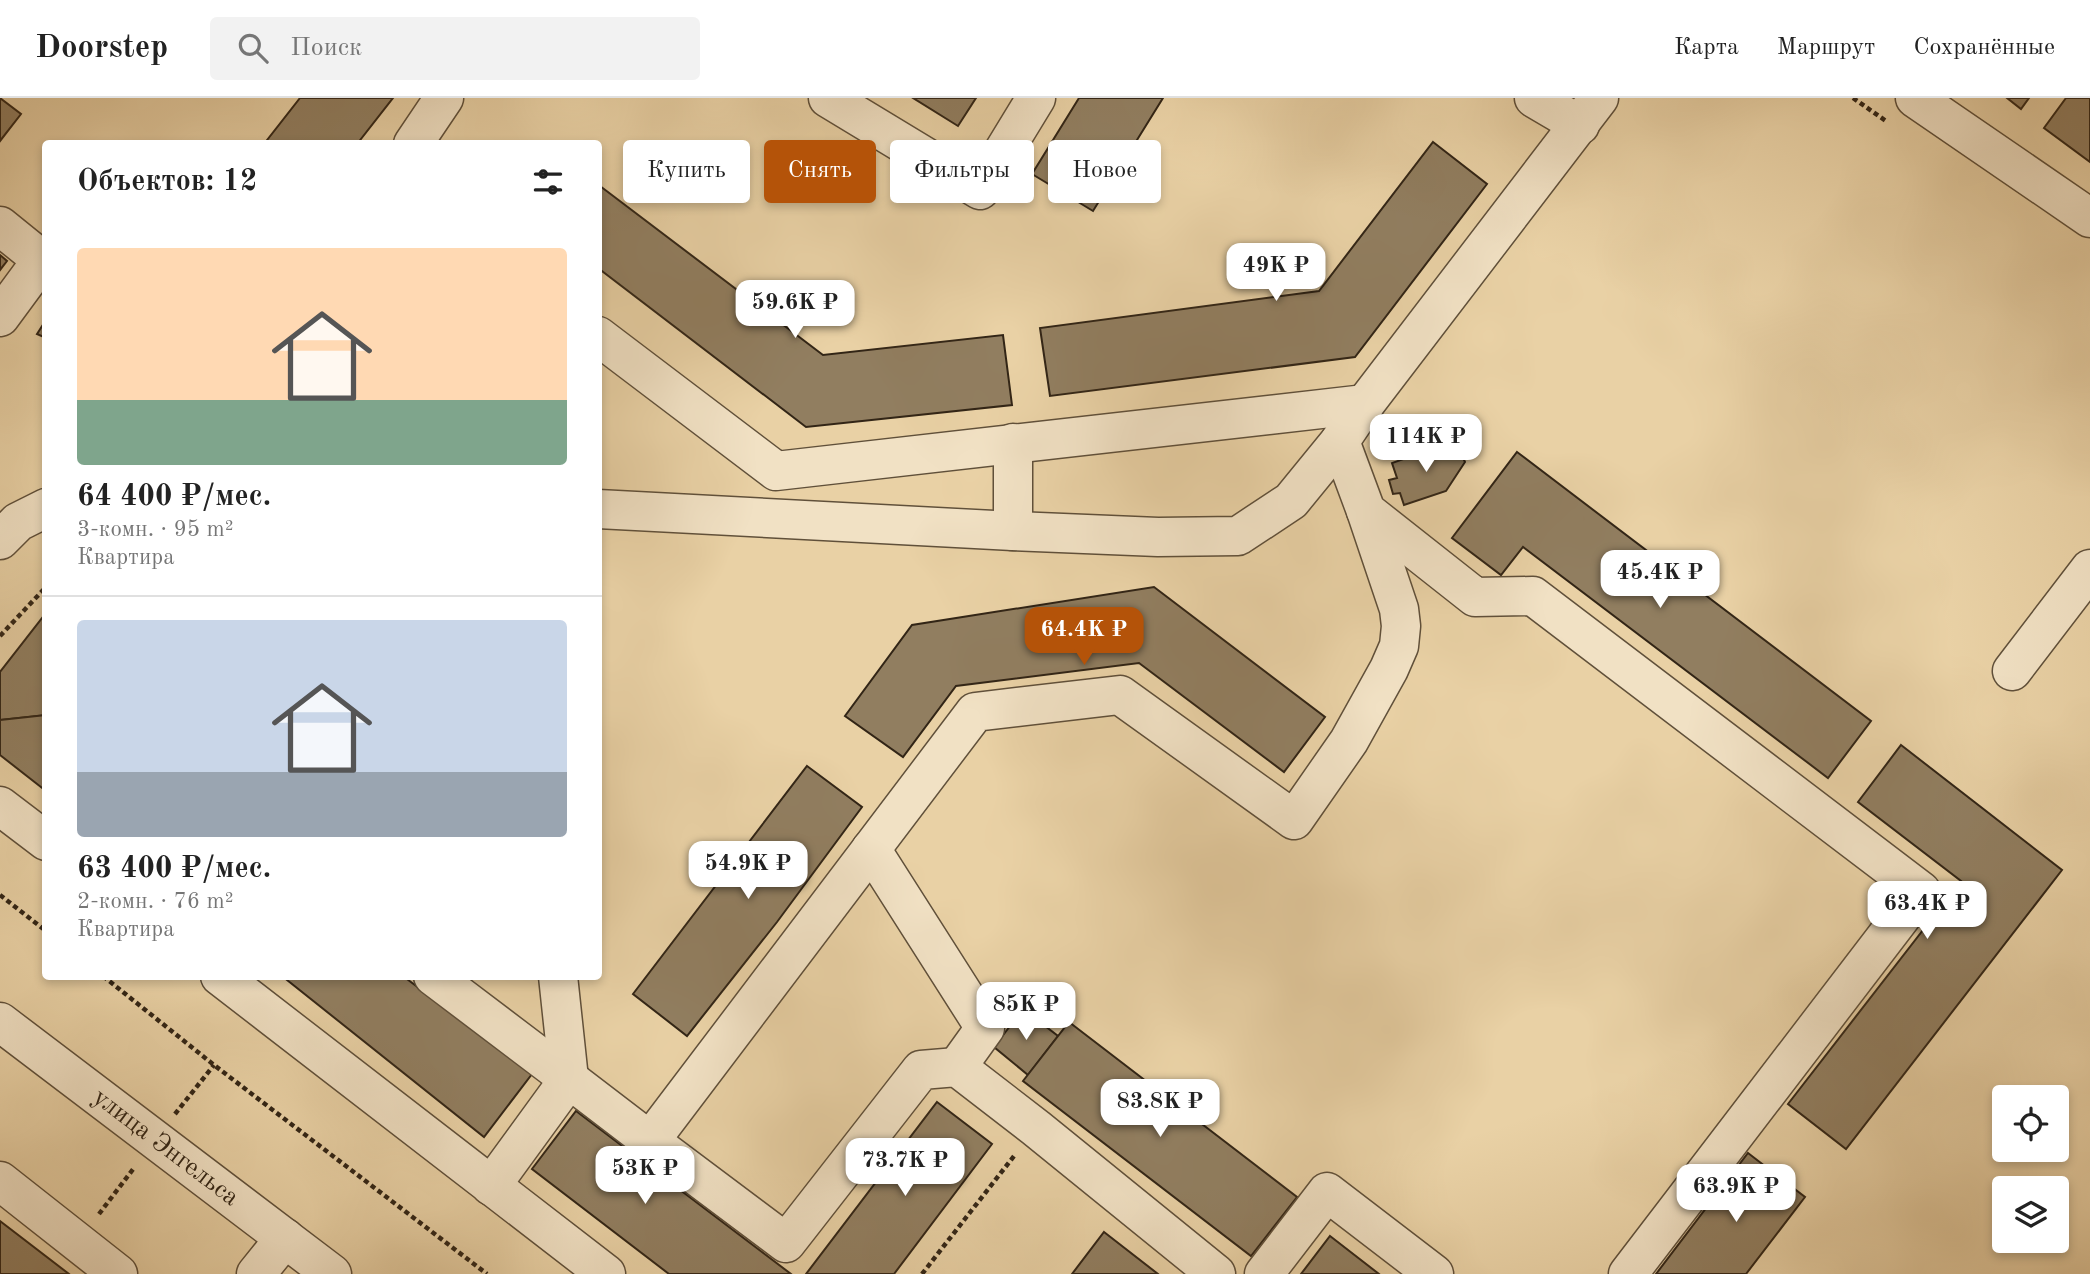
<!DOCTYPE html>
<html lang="ru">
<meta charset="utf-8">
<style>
:root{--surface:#fff;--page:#f2f2f2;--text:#222;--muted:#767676;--line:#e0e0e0;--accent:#b45309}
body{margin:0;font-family:"Old Standard TT",serif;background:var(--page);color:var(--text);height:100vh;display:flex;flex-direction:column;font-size:26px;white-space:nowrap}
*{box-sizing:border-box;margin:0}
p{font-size:23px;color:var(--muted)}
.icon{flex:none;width:38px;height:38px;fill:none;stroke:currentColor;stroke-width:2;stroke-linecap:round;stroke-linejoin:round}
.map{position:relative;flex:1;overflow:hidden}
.side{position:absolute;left:42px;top:42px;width:560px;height:840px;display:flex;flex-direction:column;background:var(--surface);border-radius:7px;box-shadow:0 4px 10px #0003}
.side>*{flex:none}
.hud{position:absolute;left:623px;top:42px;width:665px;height:63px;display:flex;gap:14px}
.controls{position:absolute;left:1992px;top:987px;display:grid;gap:14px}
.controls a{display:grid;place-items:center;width:77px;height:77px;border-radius:7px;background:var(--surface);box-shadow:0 4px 10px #0003;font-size:35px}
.price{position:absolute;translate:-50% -60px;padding:0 16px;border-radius:14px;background:#fff;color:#222;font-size:23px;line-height:46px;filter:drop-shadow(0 2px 4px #0008)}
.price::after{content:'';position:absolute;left:50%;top:42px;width:21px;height:16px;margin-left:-10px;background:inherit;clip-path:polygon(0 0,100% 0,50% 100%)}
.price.active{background:var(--accent);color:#fff}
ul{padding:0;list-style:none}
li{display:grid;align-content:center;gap:14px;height:371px;padding:0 35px}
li+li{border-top:2px solid var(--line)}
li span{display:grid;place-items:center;height:217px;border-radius:7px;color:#555}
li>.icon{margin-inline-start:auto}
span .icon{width:126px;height:126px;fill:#fffc;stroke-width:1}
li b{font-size:30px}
h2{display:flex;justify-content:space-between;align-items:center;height:84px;padding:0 35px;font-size:30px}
.chip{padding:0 24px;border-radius:7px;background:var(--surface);box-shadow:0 4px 10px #0003;font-size:24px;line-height:63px}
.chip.active{background:var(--accent);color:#fff}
header{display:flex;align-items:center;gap:42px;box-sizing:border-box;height:98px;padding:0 35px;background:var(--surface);border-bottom:2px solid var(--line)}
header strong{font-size:33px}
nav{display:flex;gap:38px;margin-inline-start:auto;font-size:24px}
.search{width:490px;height:63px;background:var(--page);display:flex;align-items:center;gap:18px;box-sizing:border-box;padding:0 24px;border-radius:7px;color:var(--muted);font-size:26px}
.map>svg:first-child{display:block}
</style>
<header>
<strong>Doorstep</strong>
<div class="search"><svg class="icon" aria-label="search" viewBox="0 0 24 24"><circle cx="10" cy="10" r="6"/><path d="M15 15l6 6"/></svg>Поиск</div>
<nav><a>Карта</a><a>Маршрут</a><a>Сохранённые</a></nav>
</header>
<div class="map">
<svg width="2090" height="1176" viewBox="0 0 2090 1176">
<rect width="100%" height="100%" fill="#e9d1a5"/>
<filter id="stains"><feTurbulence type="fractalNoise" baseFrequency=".00286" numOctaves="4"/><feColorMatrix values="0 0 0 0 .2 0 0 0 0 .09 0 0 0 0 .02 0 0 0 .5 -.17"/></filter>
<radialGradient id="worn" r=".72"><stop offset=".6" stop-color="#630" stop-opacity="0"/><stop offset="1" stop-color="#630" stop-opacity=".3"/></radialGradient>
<!-- building -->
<g fill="#917e60" stroke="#322516" stroke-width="2">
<polygon points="0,0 21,16 0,43"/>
<polygon points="300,0 393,0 357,46 264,46"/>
<polygon points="913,0 976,0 958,28"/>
<polygon points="1079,0 1163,0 1093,113 1032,76"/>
<polygon points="2007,0 2029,0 2021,11"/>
<polygon points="2066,0 2090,0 2090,64 2044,30"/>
<polygon points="1433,44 1487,86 1355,259 1050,298 1040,230 1319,193"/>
<polygon points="600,88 823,257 1003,237 1012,307 806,329 598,170"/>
<polygon points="0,157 7,163 0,172"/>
<polygon points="46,222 46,240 37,236"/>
<polygon points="1459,351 1465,364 1446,393 1404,407 1400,395 1393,396 1389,382 1397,380 1392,365 1426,353"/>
<polygon points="1517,354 1871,623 1828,680 1523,449 1501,477 1452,440"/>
<polygon points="1154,489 1325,619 1284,674 1139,565 956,588 903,659 845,618 912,527"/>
<polygon points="46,515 46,617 0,622 0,574"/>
<polygon points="46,617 46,693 0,657 0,622"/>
<polygon points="1901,647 2062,772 1846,1051 1788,1006 1961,783 1858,704"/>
<polygon points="807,668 862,709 777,824 687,938 633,896"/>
<polygon points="282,878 403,878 532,976 484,1039"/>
<polygon points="1023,911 1058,938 1028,977 994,949"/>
<polygon points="1069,924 1297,1099 1251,1158 1023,983"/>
<polygon points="937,1004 992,1046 894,1176 806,1176"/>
<polygon points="576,1013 791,1176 669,1176 532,1071"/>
<polygon points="1748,1055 1805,1099 1746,1176 1656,1176"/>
<polygon points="0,1123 69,1176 0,1176"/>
<polygon points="1104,1134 1158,1176 1072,1176"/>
<polygon points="1330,1138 1379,1176 1301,1176"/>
</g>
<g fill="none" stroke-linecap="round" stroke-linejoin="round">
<!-- minor casing -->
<g stroke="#60503a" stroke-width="41">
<g id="minor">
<polyline points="828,0 980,92 1036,0"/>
<polyline points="1534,0 1580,27"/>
<polyline points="1915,0 2090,120"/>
<polyline points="413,46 444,0"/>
<polyline points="0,128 42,162 0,219"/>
<polyline points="598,238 776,373 1365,306"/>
<polyline points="1340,343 1366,413 1475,499 1533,498 1921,793 1628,1176"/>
<polyline points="598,411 1013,433 1158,439 1238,438 1291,403 1340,343 1365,306 1599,0"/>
<polyline points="1013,433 1013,345"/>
<polyline points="0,442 18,424 46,410"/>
<polyline points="2012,573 2090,471"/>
<polyline points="0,708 46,743"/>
<polyline points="871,751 985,930 957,969"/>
<polyline points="220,878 606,1176"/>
<polyline points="433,878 569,981"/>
<polyline points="558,878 569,981"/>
<path id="s1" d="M0,924l332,252"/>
<polyline points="650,1043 786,1145 921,972 957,969 1036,1030 1216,1176"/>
<polyline points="0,1083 118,1176"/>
<polyline points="491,1088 569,981 650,1043 975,614 1120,597 1294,722 1349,643 1389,571 1399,548 1401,528 1399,511 1366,413"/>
<polyline points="256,1176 285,1140"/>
<polyline points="1264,1176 1327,1094 1434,1176"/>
</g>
</g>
<!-- path -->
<g stroke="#322516" stroke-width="4.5" stroke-dasharray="5 3.5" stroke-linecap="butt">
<polyline points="1853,0 1886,23"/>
<polyline points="0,538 46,489"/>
<polyline points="0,797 46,833"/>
<polyline points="103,878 214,967 487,1176"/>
<polyline points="175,1016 214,967"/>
<polyline points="99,1116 134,1070"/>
<polyline points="922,1176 1014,1058"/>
</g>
<!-- minor -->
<use href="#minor" stroke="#f1e1c4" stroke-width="38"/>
</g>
<g text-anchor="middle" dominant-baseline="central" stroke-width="5" stroke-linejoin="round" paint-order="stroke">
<!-- street labels -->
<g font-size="26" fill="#322516" stroke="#f1e1c4">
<text stroke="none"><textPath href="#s1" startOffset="208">улица Энгельса</textPath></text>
</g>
</g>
<rect width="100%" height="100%" filter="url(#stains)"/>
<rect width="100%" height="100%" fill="url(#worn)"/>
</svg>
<div class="controls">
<a><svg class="icon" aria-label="locate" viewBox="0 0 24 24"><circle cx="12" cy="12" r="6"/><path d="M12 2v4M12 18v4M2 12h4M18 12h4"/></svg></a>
<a><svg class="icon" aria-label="layers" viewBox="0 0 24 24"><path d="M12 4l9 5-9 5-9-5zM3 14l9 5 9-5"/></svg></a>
</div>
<b class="price" style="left:1276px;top:205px">49K ₽</b>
<b class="price" style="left:795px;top:242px">59.6K ₽</b>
<b class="price" style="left:1426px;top:376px">114K ₽</b>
<b class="price" style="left:1660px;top:512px">45.4K ₽</b>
<b class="price active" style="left:1084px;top:569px">64.4K ₽</b>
<b class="price" style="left:748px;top:803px">54.9K ₽</b>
<b class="price" style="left:1927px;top:843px">63.4K ₽</b>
<b class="price" style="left:1026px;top:944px">85K ₽</b>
<b class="price" style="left:1160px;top:1041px">83.8K ₽</b>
<b class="price" style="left:905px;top:1100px">73.7K ₽</b>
<b class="price" style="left:645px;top:1108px">53K ₽</b>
<b class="price" style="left:1736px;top:1126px">63.9K ₽</b>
<div class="hud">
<a class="chip">Купить</a>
<a class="chip active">Снять</a>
<a class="chip">Фильтры</a>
<a class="chip">Новое</a>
</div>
<section class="side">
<h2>Объектов: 12<svg class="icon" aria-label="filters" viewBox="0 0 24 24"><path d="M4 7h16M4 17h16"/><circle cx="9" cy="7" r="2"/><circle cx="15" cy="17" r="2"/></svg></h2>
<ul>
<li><span style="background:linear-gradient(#ffd9b3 70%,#7fa58c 0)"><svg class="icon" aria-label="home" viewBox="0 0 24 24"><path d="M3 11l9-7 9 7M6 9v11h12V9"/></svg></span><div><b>64 400 ₽/мес.</b><p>3-комн. · 95 m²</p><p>Квартира</p></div></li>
<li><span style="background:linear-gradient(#c9d6e8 70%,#9aa5b1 0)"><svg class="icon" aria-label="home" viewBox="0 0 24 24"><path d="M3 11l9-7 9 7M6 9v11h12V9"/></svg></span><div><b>63 400 ₽/мес.</b><p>2-комн. · 76 m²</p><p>Квартира</p></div></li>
</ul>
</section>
</div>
